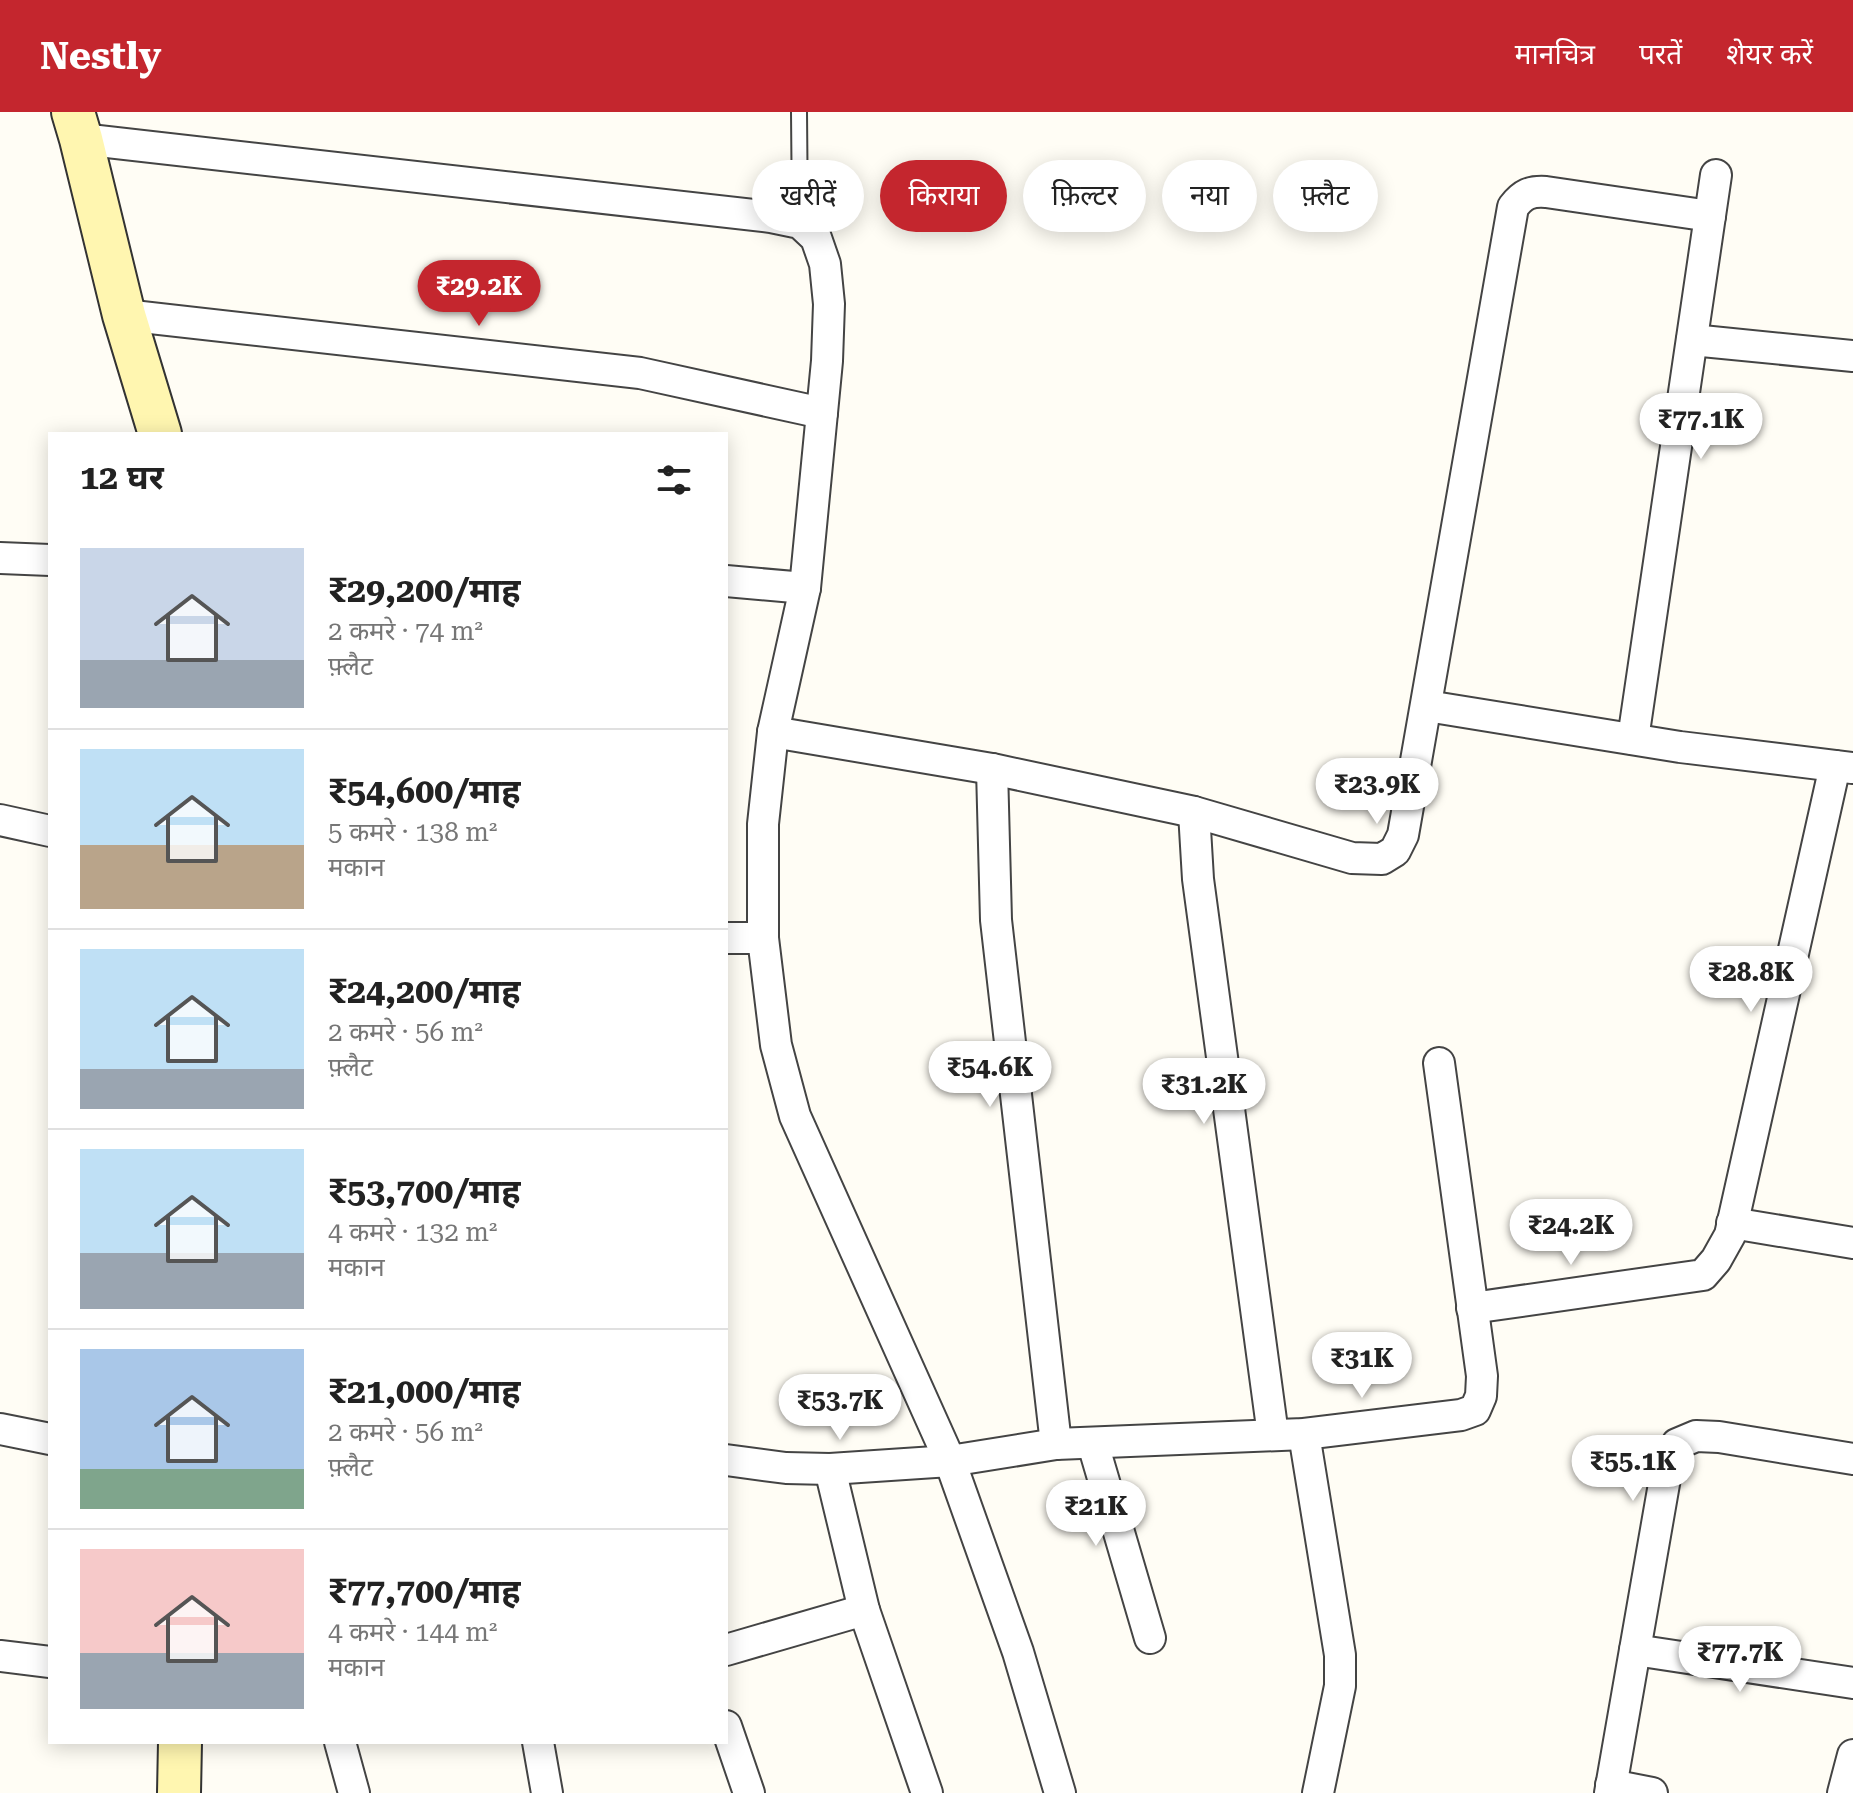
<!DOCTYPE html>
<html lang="hi">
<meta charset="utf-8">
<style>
:root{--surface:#fff;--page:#f6f6f6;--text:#222;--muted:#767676;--line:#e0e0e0;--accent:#c4262e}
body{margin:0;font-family:"Roboto Serif","Noto Sans Devanagari",serif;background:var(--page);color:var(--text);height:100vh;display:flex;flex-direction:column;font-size:30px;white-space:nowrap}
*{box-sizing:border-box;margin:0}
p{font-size:26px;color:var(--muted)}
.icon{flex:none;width:44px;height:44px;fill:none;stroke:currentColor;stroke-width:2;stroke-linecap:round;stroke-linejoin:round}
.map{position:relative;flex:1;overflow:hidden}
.details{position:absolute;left:48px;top:320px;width:680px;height:1312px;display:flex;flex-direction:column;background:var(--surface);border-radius:0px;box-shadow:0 4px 20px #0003}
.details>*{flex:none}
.banner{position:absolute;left:752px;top:48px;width:760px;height:72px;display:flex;gap:16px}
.price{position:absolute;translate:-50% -68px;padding:0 18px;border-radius:28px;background:#fff;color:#222;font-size:26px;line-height:52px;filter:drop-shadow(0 2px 4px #0008)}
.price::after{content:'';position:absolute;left:50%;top:48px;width:24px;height:18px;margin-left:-12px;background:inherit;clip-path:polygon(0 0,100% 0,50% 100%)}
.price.active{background:var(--accent);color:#fff}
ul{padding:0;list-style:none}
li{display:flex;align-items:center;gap:24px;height:200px;padding:0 32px}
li+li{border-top:2px solid var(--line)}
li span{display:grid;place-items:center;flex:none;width:224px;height:160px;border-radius:0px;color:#555}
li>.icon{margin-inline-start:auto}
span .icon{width:96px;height:96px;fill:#fffc;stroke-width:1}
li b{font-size:34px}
h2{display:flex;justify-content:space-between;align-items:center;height:96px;padding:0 32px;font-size:34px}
.chip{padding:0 28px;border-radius:36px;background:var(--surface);box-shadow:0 4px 20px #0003;font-size:28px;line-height:72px}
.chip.active{background:var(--accent);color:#fff}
header{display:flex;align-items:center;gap:48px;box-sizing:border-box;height:112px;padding:0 40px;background:var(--accent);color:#fff}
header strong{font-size:38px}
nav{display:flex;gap:44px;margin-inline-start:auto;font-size:28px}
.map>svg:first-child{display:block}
</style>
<header>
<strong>Nestly</strong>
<nav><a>मानचित्र</a><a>परतें</a><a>शेयर करें</a></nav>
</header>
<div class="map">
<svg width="1853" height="1681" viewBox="0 0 1853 1681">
<rect width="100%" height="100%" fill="#fffdf5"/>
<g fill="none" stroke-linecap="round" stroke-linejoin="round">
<!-- lane casing -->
<g stroke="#444" stroke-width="18">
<polyline id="lane" points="799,0 800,111"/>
</g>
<!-- street casing -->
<g stroke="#444" stroke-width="34">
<g id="street">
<polyline points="81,27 771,105 800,111 816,126 825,152 829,192 827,249 805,476 773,620 763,712 763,826 776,933 795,1004 950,1349 1018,1540 1060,1681"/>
<polyline points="124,203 640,261 822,301"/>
<polyline points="1692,228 1853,244"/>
<polyline points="0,446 50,448"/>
<polyline points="726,469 805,476"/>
<polyline points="1427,594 1680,635 1852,656"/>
<path d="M773,620l219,37 202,43 158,46 30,1 13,-8 8,-16 110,-628c10,-13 17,-16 33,-15l164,24"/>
<polyline points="1633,627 1716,63"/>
<polyline points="992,657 996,808 1056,1332"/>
<polyline points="1194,700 1198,767 1273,1323"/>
<polyline points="0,708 50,719"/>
<polyline points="726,826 763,826"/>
<polyline points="1732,1111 1853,1131"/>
<polyline points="1472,1196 1703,1163 1716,1148 1730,1123 1835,654"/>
<polyline points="0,1317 50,1327"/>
<polyline points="1304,1322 1340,1543 1340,1574 1318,1681"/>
<polyline points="1093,1332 1150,1526"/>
<polyline points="726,1348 786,1356 830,1357 950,1349 1056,1332 1304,1322 1461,1303 1475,1298 1481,1284 1482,1264 1439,951"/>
<polyline points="830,1357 864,1498 927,1681"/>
<polyline points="726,1538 864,1498"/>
<polyline points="1635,1538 1853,1571"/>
<polyline points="0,1544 50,1550"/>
<polyline points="726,1614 749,1681"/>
<polyline points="340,1630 354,1681"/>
<polyline points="538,1630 547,1681"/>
<polyline points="1611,1673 1652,1681"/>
<polyline points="1610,1681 1668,1349 1677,1332 1696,1324 1719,1325 1853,1347"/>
<polyline points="1843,1681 1853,1643"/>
</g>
</g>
<!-- secondary casing -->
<g stroke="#333" stroke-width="46">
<g id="secondary">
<polyline points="73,0 81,27 124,203 160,322"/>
<polyline points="179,1681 180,1630"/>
</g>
</g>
<!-- lane -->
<use href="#lane" stroke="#fff" stroke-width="14"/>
<!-- street -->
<use href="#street" stroke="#fff" stroke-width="30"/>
<!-- secondary -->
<use href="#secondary" stroke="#fff6b0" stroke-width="42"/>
</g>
</svg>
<b class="price active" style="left:479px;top:216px">₹29.2K</b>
<b class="price" style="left:1701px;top:349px">₹77.1K</b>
<b class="price" style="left:1377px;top:714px">₹23.9K</b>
<b class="price" style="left:1751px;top:902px">₹28.8K</b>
<b class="price" style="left:990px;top:997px">₹54.6K</b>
<b class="price" style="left:1204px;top:1014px">₹31.2K</b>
<b class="price" style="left:1571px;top:1155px">₹24.2K</b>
<b class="price" style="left:1362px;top:1288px">₹31K</b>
<b class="price" style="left:840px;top:1330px">₹53.7K</b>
<b class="price" style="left:1633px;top:1391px">₹55.1K</b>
<b class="price" style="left:1096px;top:1436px">₹21K</b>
<b class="price" style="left:1740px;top:1582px">₹77.7K</b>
<div class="banner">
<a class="chip">खरीदें</a>
<a class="chip active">किराया</a>
<a class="chip">फ़िल्टर</a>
<a class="chip">नया</a>
<a class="chip">फ़्लैट</a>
</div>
<section class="details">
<h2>12 घर<svg class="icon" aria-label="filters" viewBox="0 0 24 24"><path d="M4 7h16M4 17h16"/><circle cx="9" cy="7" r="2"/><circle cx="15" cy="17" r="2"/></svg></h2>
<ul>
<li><span style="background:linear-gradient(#c9d6e8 70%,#9aa5b1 0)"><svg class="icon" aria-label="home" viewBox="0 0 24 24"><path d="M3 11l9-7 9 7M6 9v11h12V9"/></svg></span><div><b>₹29,200/माह</b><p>2 कमरे · 74 m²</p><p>फ़्लैट</p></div></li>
<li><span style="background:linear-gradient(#bfe0f5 60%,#b9a48a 0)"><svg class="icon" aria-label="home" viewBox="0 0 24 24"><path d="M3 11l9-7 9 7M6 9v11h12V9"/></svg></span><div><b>₹54,600/माह</b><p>5 कमरे · 138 m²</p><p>मकान</p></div></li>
<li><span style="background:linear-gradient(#bfe0f5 75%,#9aa5b1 0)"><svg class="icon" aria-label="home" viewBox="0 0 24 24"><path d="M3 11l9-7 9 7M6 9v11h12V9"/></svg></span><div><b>₹24,200/माह</b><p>2 कमरे · 56 m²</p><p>फ़्लैट</p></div></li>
<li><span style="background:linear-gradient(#bfe0f5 65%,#9aa5b1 0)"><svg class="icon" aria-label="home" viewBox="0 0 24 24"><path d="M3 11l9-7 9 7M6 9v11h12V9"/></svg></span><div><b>₹53,700/माह</b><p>4 कमरे · 132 m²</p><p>मकान</p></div></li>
<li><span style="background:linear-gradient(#a9c7e8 75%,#7fa58c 0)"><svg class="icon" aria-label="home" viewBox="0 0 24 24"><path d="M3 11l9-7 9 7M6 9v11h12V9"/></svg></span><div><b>₹21,000/माह</b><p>2 कमरे · 56 m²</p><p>फ़्लैट</p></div></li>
<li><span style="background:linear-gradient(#f6c9c9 65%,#9aa5b1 0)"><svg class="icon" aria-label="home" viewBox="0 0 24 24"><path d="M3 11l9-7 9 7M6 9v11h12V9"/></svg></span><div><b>₹77,700/माह</b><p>4 कमरे · 144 m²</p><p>मकान</p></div></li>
</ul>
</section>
</div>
